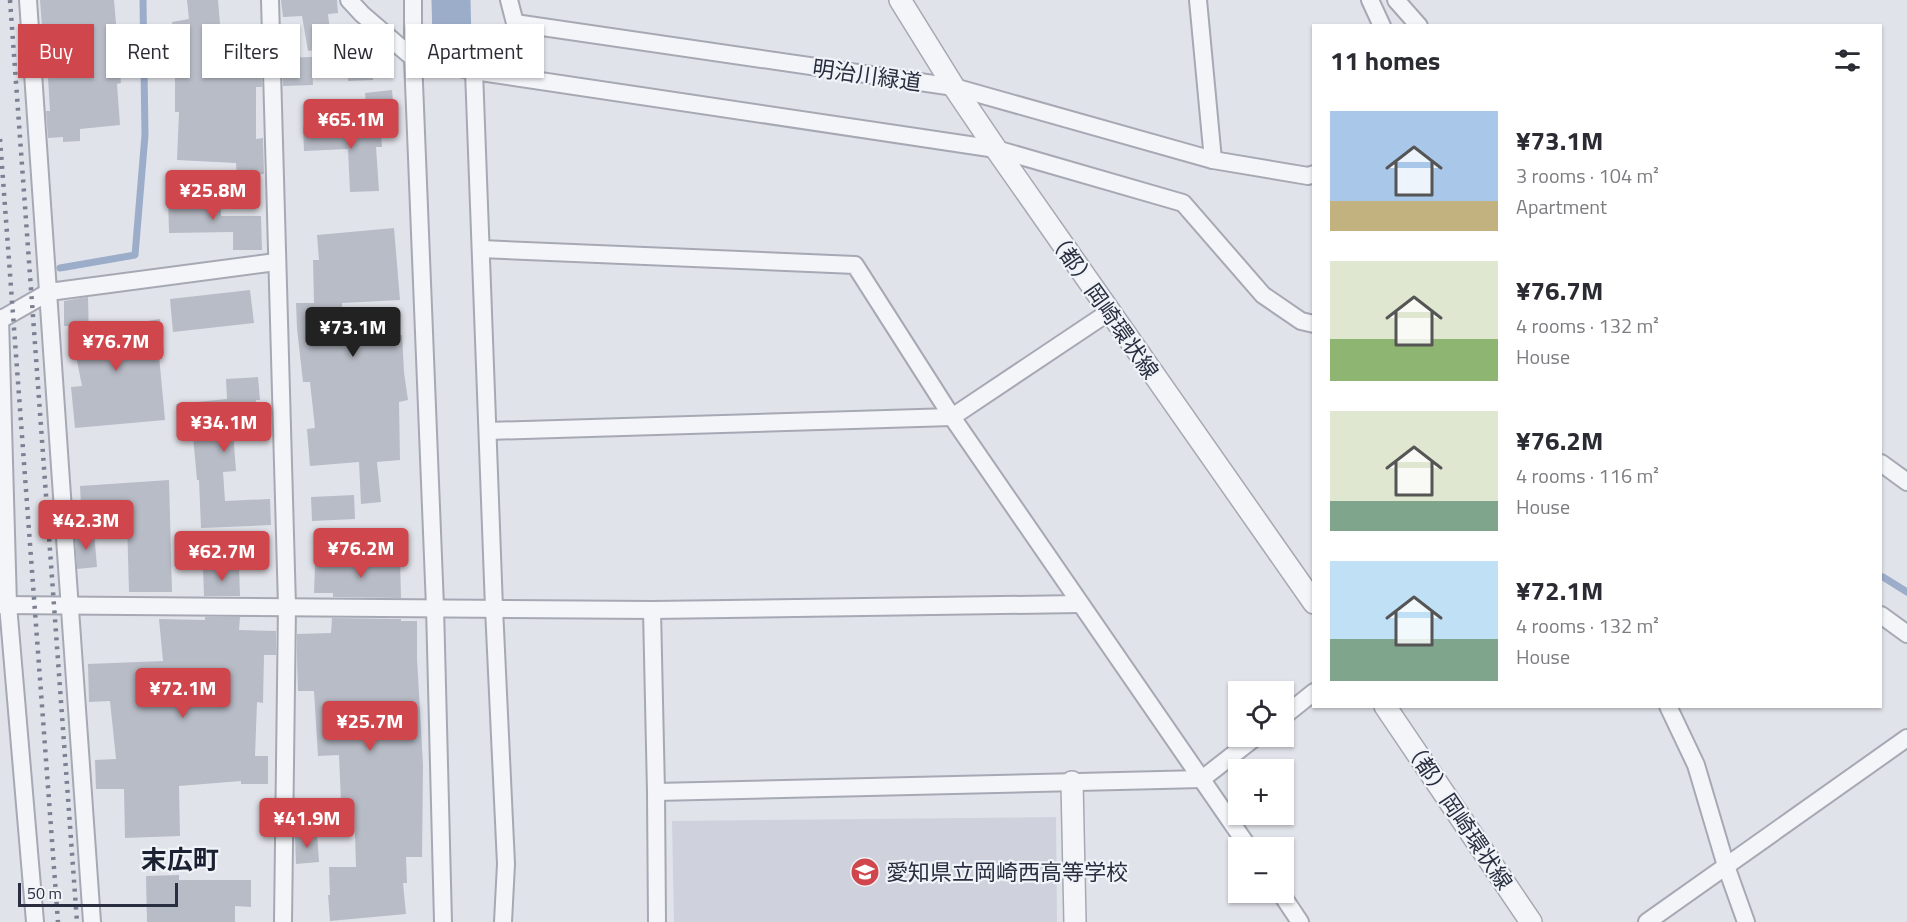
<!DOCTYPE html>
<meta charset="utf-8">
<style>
:root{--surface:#fff;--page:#f2f2f3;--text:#2b2b33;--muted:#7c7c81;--accent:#cf464d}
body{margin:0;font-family:"Titillium Web","Noto Sans JP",sans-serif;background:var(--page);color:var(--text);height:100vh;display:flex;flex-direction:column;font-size:22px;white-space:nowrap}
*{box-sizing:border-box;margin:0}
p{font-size:20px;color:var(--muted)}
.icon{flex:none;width:33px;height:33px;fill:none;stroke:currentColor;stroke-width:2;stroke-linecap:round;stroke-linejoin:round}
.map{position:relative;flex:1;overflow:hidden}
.sheet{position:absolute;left:1312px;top:24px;width:570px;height:684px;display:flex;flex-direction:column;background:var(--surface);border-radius:0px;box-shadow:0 2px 4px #0004}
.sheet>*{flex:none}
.banner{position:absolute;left:18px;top:24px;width:570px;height:54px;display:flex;gap:12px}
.fabs{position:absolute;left:1228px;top:681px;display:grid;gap:12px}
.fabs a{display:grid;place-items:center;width:66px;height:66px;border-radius:0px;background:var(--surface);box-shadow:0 2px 4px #0004;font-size:30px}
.scale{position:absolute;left:18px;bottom:15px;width:160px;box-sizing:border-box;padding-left:6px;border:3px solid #292f41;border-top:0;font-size:16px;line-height:21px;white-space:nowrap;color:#292f41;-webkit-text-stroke:4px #f0f3f7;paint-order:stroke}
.price{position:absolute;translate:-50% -51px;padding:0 14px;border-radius:6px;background:var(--accent);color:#fff;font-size:20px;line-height:39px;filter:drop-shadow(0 2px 3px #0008)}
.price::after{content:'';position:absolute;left:50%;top:36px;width:18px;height:14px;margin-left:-9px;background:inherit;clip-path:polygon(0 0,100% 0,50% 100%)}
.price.selected{background:#222;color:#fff}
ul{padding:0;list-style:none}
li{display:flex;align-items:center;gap:18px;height:150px;padding:0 18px}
li span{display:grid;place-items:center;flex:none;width:168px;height:120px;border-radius:0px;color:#555}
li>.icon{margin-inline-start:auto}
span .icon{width:72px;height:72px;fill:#fffc;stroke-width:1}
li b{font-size:26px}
h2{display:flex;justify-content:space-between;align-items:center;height:72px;padding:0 18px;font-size:26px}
.tag{padding:0 21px;border-radius:0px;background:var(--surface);box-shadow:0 2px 4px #0004;font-size:21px;line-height:54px}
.tag.selected{background:var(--accent);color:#fff}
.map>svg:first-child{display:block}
</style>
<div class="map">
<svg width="1907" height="922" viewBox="0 0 1907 922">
<rect width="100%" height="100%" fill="#e1e3ea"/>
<!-- built -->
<polygon fill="#cfd2dc" points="1056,817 1057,922 674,922 672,821"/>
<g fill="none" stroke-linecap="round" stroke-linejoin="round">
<!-- stream -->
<g stroke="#9cadca" stroke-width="7">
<polyline points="60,268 135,255 145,135 143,0"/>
<polyline points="1883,577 1907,592"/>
</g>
<!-- river -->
<polyline stroke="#9cadca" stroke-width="39" points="451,0 452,40"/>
</g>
<!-- building -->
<g fill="#b8bcc6">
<polygon points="40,0 114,0 121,83 117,84 120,125 80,129 80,141 63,142 63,137 48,138 46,111 50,111 45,27 42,27"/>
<polygon points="187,0 218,0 220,24 260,24 262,87 256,87 256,139 263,138 264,174 237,177 236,163 177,160 179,112 175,112 175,75 179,75 172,22 189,19"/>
<polygon points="281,0 337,0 338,13 328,14 332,47 308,51 302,16 283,17"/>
<polygon points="347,50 372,50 373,80 348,81"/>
<polygon points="312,57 313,85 283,86 282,58"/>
<polygon points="392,90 394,114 367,116 365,93"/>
<polygon points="380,123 382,147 376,147 379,191 350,192 348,149 304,151 303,127"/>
<polygon points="220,196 221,216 261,216 262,250 233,250 233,232 169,233 168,197"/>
<polygon points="394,228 400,300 342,303 343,339 402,335 404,372 408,400 399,402 400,460 377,462 381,502 361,504 359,462 310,466 307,429 315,428 310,382 303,382 297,328 296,303 314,303 313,260 319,260 317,235"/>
<polygon points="250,290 254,323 173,332 170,299"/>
<polygon points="88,297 89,340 142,331 141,322 160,319 164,354 159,355 165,420 75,428 71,387 82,386 70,326 64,326 64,301"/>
<polygon points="258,377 260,400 256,400 258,430 233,432 236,471 223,472 225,501 270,499 271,525 201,528 199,480 197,480 192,425 178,426 176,404 227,399 226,379"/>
<polygon points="169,480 172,592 129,592 127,522 82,525 80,486"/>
<polygon points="354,495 355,519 312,521 311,497"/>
<polygon points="94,532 97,567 77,569 75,534"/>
<polygon points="400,556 401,598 333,597 333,593 314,593 315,566 364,566 364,557"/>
<polygon points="239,567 240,596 204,596 203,568"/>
<polygon points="205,617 240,617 239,630 276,631 276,655 264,655 263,703 257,702 255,756 268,756 268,784 241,784 241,781 179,786 180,836 125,838 124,789 96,789 95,760 116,759 110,701 89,702 88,664 163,661 159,619 205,620"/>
<polygon points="332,618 401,619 401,621 417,621 417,658 423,765 422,857 406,857 407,883 403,883 406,914 330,921 328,895 330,895 329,867 356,867 354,801 341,802 339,755 318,756 314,691 298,691 297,659 297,634 331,633"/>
<polygon points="317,834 319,862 296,864 295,836"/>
<polygon points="179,875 179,880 251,880 251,907 235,906 235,922 147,922 146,876"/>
</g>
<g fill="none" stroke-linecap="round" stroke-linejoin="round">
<!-- minor casing -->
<g stroke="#a6a9b4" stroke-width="20">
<g id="minor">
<path d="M28,0c22,307 41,615 64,922"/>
<polyline points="270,0 287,606 283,922"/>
<polyline points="349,0 362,14 413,58 474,71 996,149 1183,203 1263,295 1301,321 1314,324"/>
<polyline points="413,0 413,58 435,607 443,922"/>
<polyline points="1198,0 1213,160"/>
<polyline points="1370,0 1382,26"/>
<polyline points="1396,0 1419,26"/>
<polyline points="515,23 954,87 1213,160 1308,176 1314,174"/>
<polyline points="474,71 494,608 506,864 503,922"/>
<polyline points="509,76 515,23 509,0"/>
<polyline points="481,249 855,265 952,417 1249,848"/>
<polyline points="0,318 8,605 35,922"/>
<polyline points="0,320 49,292 276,262"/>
<polyline points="488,431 952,417 1109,312"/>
<polyline points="1881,463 1907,482"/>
<polyline points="0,605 652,610 1080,604"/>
<polyline points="652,610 656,792 657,922"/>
<polyline points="1881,615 1907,634"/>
<polyline points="1668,706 1696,765 1726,866 1746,922"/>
<polyline points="1284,716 1314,692"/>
<polyline points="656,792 1202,779 1257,736"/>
<polyline points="1280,892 1300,922"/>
<polyline points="1647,922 1907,738"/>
</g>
</g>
<!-- tertiary casing -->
<g stroke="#a6a9b4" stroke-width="24">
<g id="tertiary">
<polyline points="900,0 954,87 996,149 1314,603"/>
<polyline points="1385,706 1531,922"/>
<polyline points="1072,782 1075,922"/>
</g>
</g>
<!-- minor -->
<use href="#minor" stroke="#f4f5f8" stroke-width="16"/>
<!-- tertiary -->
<use href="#tertiary" stroke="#f4f5f8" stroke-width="21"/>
<!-- rail -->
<g stroke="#7a8193" stroke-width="4.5" stroke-dasharray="3 6" stroke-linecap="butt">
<polyline points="10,0 77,922"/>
<polyline points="0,139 58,922"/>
</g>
</g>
<!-- icons -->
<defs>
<g id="school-disc" transform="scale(1.5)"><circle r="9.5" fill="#cf464d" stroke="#f0f3f7"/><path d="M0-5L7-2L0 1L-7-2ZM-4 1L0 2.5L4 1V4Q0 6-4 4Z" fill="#fff"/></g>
</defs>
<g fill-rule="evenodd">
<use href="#school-disc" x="865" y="872"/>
</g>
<g text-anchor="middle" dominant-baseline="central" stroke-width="4.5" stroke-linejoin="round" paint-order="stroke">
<!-- street labels -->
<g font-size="22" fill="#292f41" stroke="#f0f3f7">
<text transform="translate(867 75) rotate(8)">明治川緑道</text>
<text transform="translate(1103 304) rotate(55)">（都）岡崎環状線</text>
<text transform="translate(1458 814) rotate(56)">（都）岡崎環状線</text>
</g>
<!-- poi labels -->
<g font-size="22" fill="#292f41" stroke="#f0f3f7" text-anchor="start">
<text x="886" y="872">愛知県立岡崎西高等学校</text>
</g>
<!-- quarter labels -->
<g font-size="26" font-weight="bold" fill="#1b2132" stroke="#f0f3f7">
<text x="180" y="859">末広町</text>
</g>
</g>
</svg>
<div class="fabs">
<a><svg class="icon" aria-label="locate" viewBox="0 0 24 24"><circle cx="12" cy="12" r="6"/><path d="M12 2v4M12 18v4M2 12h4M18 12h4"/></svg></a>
<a>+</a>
<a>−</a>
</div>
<div class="scale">50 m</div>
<b class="price" style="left:351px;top:150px">¥65.1M</b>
<b class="price" style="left:213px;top:221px">¥25.8M</b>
<b class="price selected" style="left:353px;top:358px">¥73.1M</b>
<b class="price" style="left:116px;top:372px">¥76.7M</b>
<b class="price" style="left:224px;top:453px">¥34.1M</b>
<b class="price" style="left:86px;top:551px">¥42.3M</b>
<b class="price" style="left:361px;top:579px">¥76.2M</b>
<b class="price" style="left:222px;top:582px">¥62.7M</b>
<b class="price" style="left:183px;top:719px">¥72.1M</b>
<b class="price" style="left:370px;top:752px">¥25.7M</b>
<b class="price" style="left:307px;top:849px">¥41.9M</b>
<div class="banner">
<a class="tag selected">Buy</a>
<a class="tag">Rent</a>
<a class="tag">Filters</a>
<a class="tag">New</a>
<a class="tag">Apartment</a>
</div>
<section class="sheet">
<h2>11 homes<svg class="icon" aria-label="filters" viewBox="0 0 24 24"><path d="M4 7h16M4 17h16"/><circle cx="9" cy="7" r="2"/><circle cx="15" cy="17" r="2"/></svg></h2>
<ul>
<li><span style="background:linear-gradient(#a9c7e8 75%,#c2b280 0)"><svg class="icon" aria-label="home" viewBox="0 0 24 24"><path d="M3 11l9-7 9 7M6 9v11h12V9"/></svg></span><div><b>¥73.1M</b><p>3 rooms · 104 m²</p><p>Apartment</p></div></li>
<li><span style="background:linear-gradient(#dfe7d0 65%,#8fb573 0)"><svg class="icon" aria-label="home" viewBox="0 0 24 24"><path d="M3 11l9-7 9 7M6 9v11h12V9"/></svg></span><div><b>¥76.7M</b><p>4 rooms · 132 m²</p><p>House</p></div></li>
<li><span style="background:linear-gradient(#dfe7d0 75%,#7fa58c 0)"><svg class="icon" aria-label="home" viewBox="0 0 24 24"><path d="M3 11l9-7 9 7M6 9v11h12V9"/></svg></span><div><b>¥76.2M</b><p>4 rooms · 116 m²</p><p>House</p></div></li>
<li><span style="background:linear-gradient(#bfe0f5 65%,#7fa58c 0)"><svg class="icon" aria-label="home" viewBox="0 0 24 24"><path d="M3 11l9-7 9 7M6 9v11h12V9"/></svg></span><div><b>¥72.1M</b><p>4 rooms · 132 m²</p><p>House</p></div></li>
</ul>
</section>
</div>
